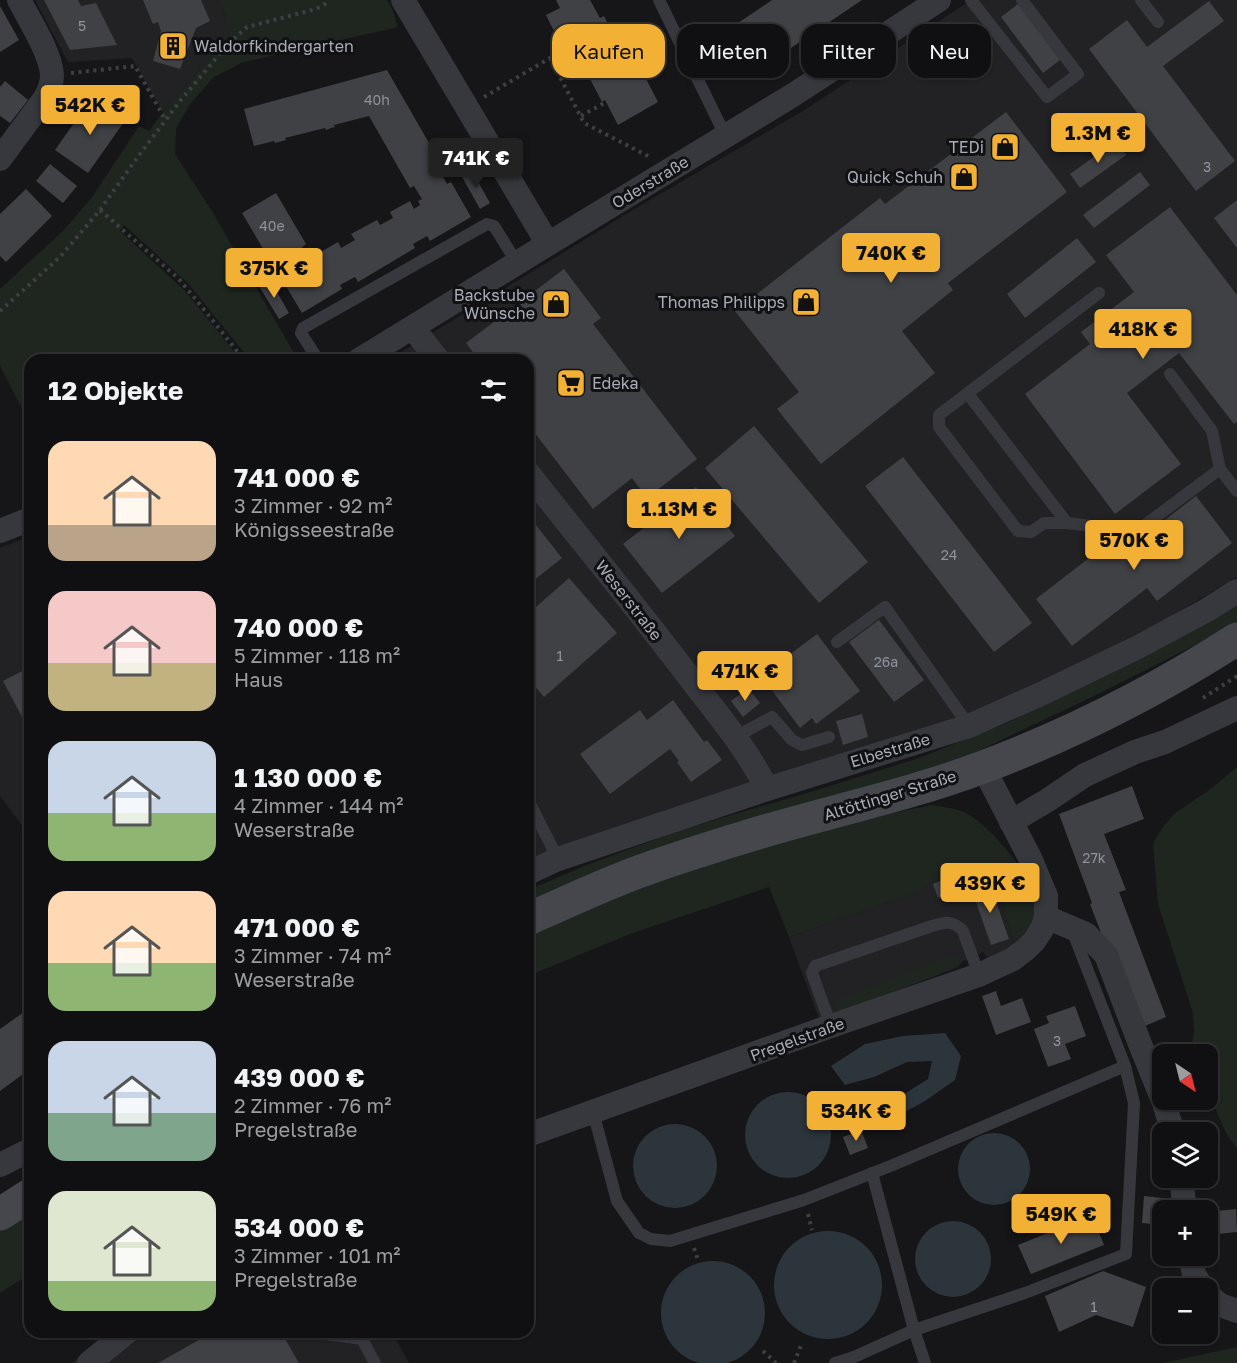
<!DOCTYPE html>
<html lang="de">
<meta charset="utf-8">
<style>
:root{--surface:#101012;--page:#1e1e20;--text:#f1f3f6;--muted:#9c9d9f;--line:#303032;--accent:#f2b134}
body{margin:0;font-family:"Golos Text",sans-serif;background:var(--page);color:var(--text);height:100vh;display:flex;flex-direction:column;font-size:22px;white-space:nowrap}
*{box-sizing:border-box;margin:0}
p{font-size:20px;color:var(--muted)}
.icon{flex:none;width:33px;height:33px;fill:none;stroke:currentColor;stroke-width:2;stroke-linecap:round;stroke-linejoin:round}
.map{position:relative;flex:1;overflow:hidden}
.drawer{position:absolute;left:24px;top:354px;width:510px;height:984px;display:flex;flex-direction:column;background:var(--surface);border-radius:18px;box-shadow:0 2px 4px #0004,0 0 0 2px var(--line)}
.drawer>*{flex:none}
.top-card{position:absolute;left:552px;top:24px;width:570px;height:54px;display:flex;gap:12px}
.needle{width:39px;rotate:145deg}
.fabs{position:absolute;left:1152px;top:1044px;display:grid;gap:12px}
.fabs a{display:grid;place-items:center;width:66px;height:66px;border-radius:12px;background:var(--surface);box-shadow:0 2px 4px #0004,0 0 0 2px var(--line);font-size:30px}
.price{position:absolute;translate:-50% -51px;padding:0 14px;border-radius:6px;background:var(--accent);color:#111;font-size:20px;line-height:39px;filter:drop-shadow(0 2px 3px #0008)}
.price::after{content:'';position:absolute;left:50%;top:36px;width:18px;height:14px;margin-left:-9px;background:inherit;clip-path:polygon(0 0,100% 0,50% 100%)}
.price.selected{background:#222;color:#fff}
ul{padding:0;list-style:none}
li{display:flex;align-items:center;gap:18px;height:150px;padding:0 24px}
li span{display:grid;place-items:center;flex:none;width:168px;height:120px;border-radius:18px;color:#555}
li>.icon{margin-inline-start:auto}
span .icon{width:72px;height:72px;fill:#fffc;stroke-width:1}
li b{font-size:26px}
h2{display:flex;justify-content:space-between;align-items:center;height:72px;padding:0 24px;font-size:26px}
.tag{padding:0 21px;border-radius:18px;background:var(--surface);box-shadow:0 2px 4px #0004,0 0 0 2px var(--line);font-size:21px;line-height:54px}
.tag.selected{background:var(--accent);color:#111}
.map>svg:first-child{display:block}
</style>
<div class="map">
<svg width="1237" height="1363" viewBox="0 0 1237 1363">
<rect width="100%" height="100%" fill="#161618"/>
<!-- built -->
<g fill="#222225">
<polygon points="35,0 219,0 226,19 229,35 163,112 132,58 68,62"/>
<polygon points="971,0 1237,0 1237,577 1168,618 1048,679 976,713 528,861 528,360 388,360 641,205 803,111"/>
<polygon points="30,536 30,836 0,796 0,548"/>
<polygon points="986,873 997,888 1014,943 1008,951 989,960 983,952 973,956 963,961 958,967 841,1012 819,1019 789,937 919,891 930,883 954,875 959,881"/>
<polygon points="108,1332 392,1332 409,1363 72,1363"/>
</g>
<!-- green -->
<g fill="#1e261f">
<polygon points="219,0 387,0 391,6 398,27 241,63 214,77 190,104 176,129 175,154 213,213 298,360 250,360 187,282 124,225 120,231 185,291 241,360 30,360 30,424 0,366 0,289 64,230 93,196 139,126 149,131 163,112 229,35 226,19"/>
<polygon points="1237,605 1237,622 1209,638 1094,696 974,753 528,903 528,890 587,865 681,830 817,790 919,758 1007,723 1106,675"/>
<polygon points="1237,767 1237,1149 1226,1133 1208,1092 1208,1054 1190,1054 1194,1032 1193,1013 1158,904 1153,843 1163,827 1174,814 1212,788"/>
<path d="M932,805c10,2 23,3 32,7 22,10 56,51 66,72 4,9 6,23 4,33 -3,10 -12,19 -20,26l-17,-55 -11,-15 -27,8 -5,-6 -24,8 -10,8 -131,46 -20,-50 -139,47 -102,42v-43l77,-35 117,-41 170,-44z"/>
<polygon points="955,955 961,958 958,967 841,1012 835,1007 837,1000"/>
<polygon points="30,1210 30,1274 0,1293 0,1229"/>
<polygon points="1237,1347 1237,1363 1163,1363"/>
</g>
<!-- water -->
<g fill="#2c353c">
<polygon points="945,1033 961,1056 955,1080 925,1101 892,1119 893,1101 928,1079 932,1061 907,1062 874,1077 845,1085 831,1066 865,1044 903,1036"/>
<circle cx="788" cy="1135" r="43"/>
<circle cx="675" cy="1166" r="42"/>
<circle cx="994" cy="1169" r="36"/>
<circle cx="953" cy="1259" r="38"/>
<circle cx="828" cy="1285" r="54"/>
<circle cx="713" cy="1313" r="52"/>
</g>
<!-- building -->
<g fill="#404145">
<polygon points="44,0 78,0 81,6 96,3 117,45 70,50"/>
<polygon points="143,0 201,0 210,21 196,28 180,69 153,61 161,31 158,22 153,24"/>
<polygon points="556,0 590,0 600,18 604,16 620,48 624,46 637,71 641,69 658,102 618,125 605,100 602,102 586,71 582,73 568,46 563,49 546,15 560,8"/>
<polygon points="772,0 862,0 751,75 723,33"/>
<polygon points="1209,1 1224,21 1163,66 1235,161 1196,191 1089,49 1127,20 1147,47"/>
<polygon points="1018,4 1060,60 1043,73 1001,17"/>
<polygon points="0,6 19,40 0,52"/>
<polygon points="387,70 444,169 440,171 447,184 451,182 471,217 430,241 427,236 413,244 415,248 358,282 355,277 340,285 342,289 302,313 281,278 285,275 277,261 272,264 242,213 276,193 306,244 302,247 310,261 315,258 318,263 323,260 319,253 338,242 341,248 355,240 351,234 377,220 380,225 393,218 390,212 410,201 414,209 420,205 418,201 422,199 414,186 410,188 369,116 334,125 335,127 331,128 326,130 325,128 285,138 286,140 275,143 274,141 254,146 244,109"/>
<polygon points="5,81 28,100 10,123 0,116 0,87"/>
<polygon points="91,99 124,122 88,173 55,150"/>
<polygon points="1006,112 1067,192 948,283 953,290 902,331 935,373 821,464 777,409 799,392 735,311 880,198 885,204"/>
<polygon points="1116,141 1126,155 1080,188 1070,174"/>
<polygon points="50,164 77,186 63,203 36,181"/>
<polygon points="471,169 490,203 480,209 461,175"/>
<polygon points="1140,172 1150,185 1094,228 1083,215"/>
<polygon points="26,189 52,216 6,262 0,256 0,214"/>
<polygon points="1237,200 1237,248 1214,218"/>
<polygon points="1170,207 1237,295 1237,422 1234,424 1179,353 1127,393 1181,464 1115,514 1025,394 1090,344 1081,332 1134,292 1106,255"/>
<polygon points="1077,238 1096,262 1025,318 1007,294"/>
<polygon points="564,269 601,318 593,324 697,459 647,498 632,478 593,509 528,424 528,360 479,360 466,343"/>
<polygon points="270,280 289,313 279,319 259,286"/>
<polygon points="754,426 868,562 819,603 705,468"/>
<polygon points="903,457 1032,623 994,652 865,486"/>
<polygon points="696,487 735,536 662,593 623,544"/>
<polygon points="1196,496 1232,543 1157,601 1147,588 1072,646 1036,599 1111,541 1121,554"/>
<polygon points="528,515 562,558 528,585"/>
<polygon points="569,578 617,633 544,697 528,678 528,614"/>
<polygon points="879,620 924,680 894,702 849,642"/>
<polygon points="817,634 860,691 816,724 812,718 800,728 761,676"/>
<polygon points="30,667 30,732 3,681"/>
<polygon points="748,688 760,703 743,717 731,701"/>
<polygon points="673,700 704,742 707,740 722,760 691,782 677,762 679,761 670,749 610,794 580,754 640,710 647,720"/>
<polygon points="862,714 868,737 843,745 836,721"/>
<polygon points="1132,786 1144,819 1104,834 1126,890 1119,892 1166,1017 1138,1029 1090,904 1092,903 1059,814"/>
<polygon points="953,876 958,891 938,898 933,884"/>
<polygon points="989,882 1009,939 991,945 971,888"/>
<polygon points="996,991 1001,1006 1022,998 1031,1022 996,1035 982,996"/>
<polygon points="1075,1006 1086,1036 1065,1044 1071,1059 1048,1067 1034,1029 1049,1023 1046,1016"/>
<polygon points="24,1012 30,1020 30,1069 0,1091 0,1029"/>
<polygon points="861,1130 868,1148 850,1155 843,1137"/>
<polygon points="1144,1196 1171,1199 1169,1210 1162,1210 1162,1225 1142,1223"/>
<polygon points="1236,1209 1237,1232 1208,1235 1208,1212"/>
<polygon points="1092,1215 1104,1245 1031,1274 1018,1245"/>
<polygon points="1103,1271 1146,1287 1133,1327 1096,1315 1059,1332 1045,1296"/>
<polygon points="213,1332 281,1332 299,1363 158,1363"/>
</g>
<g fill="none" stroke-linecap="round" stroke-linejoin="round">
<!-- path -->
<g stroke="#3d3f44" stroke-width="4" stroke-dasharray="3 4.5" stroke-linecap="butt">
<polyline points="550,58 584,123 650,157"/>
<polyline points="71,73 135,66 166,121"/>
<polyline points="484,97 550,58 569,48"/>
<polyline points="581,116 606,102"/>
<polyline points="100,210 179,279 206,312 244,360"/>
<polyline points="0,311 60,257 100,210 134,162 180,101 229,43 247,27 316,9 325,4 328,0"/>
<polyline points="1203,698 1237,676"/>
<polyline points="808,1214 812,1230"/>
<polyline points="694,1248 698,1260"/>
<polyline points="763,1351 776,1363"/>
<polyline points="794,1363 802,1343"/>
</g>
<!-- service -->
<g stroke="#37383d" stroke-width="12">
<polyline points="659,0 726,137"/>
<polyline points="971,0 1047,97 1078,74 1022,0"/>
<polyline points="1141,0 1158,22"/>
<polyline points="318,360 301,333 303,328 487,224 494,226 517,263"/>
<polyline points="1170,374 1212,431 1220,469 1237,491"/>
<polyline points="968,394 1067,523 1131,531 1141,528 1220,469"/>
<polyline points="1067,523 1044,523 1031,532 1018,531 939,427 939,415 1099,293"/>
<polyline points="837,642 885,607 969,726"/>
<polyline points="735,737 772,717 792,740 802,745 829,737"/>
<polyline points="528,800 558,859"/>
<path d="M831,1026l-19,-53 3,-7 117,-40c14,-4 21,-6 31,5l16,44"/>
<polyline points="593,1112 617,1201 639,1233 651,1239 670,1241 804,1200 893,1165 1125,1066 1072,930"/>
<polyline points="872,1173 914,1330 1025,1293 1126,1254 1134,1103 1125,1066"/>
<polyline points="312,1332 362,1339 375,1363"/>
<polyline points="835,1363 854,1357 914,1330 925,1363"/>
</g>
<!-- minor -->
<g stroke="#37383d" stroke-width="24">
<polyline points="403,0 548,244"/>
<path d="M0,159l45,-61c4,-7 7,-15 7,-23 -1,-21 -23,-56 -33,-75"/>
<polyline points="413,328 438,360"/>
<polyline points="359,360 548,244 793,95 939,0"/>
<path d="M528,473c53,67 107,133 158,200 29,38 60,74 81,116"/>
<polyline points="0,531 30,519"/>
<polyline points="1011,822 1048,800 1085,775 1135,752 1165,742 1237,708"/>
<polyline points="528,873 558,859 767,789 969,726 1041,694 1138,647 1207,610 1237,591"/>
<polyline points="1046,917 1086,934 1106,955 1140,1044 1162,1098"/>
<polyline points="1163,1100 1173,1132"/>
<polyline points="528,1135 831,1026 979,975 1013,959 1026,949 1034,941 1042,929 1046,917 1046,896 1030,858 983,767"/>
<polyline points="0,1165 30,1150"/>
<polyline points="1181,1178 1185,1210"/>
<polyline points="1190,1256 1194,1274 1202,1288"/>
<polyline points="1208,1295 1220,1305 1237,1311"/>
<polyline points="89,1363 127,1332"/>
</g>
<!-- secondary -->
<g stroke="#45474d" stroke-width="33">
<path d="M528,919c37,-16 74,-34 113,-48 35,-13 71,-24 107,-35 78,-24 158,-40 235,-69 86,-32 176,-78 254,-128"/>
<polyline points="0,1214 30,1195"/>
</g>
</g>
<!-- icons -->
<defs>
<g id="building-square" transform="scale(1.5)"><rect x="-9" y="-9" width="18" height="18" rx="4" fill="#f2b134" stroke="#111113"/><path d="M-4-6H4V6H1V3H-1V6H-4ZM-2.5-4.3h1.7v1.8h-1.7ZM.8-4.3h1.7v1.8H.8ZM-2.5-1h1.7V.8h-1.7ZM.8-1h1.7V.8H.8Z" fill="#111"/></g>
<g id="shop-square" transform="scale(1.5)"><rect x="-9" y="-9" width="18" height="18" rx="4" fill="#f2b134" stroke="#111113"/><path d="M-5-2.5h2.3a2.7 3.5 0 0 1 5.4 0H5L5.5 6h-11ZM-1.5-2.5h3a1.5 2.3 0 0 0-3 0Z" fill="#111"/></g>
<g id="supermarket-square" transform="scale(1.5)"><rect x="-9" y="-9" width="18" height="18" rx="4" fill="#f2b134" stroke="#111113"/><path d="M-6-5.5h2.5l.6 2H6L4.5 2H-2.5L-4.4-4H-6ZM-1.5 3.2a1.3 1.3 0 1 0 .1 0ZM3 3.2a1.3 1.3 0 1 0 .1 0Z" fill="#111"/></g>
</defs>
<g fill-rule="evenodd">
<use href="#building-square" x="173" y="46"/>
<use href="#shop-square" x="1005" y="147"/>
<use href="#shop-square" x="964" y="177"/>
<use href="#shop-square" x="806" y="302"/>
<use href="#shop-square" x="556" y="304"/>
<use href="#supermarket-square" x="571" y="383"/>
</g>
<g text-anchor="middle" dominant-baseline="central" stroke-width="6" stroke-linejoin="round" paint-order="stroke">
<!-- number labels -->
<g font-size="14" fill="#8e929b">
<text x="82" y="25">5</text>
<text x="377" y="99">40h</text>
<text x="1207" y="166">3</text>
<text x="272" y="225">40e</text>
<text x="949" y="554">24</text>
<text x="560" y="655">1</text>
<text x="886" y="661">26a</text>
<text x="1094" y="857">27k</text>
<text x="1057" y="1040">3</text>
<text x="1094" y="1306">1</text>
</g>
<!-- poi labels -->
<g font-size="16" fill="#a8adb8" stroke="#111113" text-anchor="end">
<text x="194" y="46" text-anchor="start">Waldorfkindergarten</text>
<text x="984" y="147">TEDi</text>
<text x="943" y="177">Quick Schuh</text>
<text x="535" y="295">Backstube<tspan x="535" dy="18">Wünsche</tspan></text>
<text x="785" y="302">Thomas Philipps</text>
<text x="592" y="383" text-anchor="start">Edeka</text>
</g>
<!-- street labels -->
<g font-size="16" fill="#a8adb8" stroke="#111113">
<text transform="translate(650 182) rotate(-31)">Oderstraße</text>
<text transform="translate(629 600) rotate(52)">Weserstraße</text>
<text transform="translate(890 750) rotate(-17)">Elbestraße</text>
<text transform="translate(890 795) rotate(-17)">Altöttinger Straße</text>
<text transform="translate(797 1039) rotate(-20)">Pregelstraße</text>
</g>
</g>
</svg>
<div class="fabs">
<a><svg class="needle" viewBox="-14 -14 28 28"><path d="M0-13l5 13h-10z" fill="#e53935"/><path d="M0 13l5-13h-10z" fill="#9c9d9f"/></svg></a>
<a><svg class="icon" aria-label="layers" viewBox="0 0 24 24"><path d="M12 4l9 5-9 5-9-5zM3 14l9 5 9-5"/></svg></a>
<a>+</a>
<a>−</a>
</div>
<b class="price" style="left:90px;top:136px">542K €</b>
<b class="price" style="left:1098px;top:164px">1.3M €</b>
<b class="price selected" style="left:476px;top:189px">741K €</b>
<b class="price" style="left:891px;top:284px">740K €</b>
<b class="price" style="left:274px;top:299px">375K €</b>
<b class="price" style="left:1143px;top:360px">418K €</b>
<b class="price" style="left:679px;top:540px">1.13M €</b>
<b class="price" style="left:1134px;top:571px">570K €</b>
<b class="price" style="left:745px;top:702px">471K €</b>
<b class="price" style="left:990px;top:914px">439K €</b>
<b class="price" style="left:856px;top:1142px">534K €</b>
<b class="price" style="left:1061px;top:1245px">549K €</b>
<div class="top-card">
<a class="tag selected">Kaufen</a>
<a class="tag">Mieten</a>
<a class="tag">Filter</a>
<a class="tag">Neu</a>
</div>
<section class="drawer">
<h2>12 Objekte<svg class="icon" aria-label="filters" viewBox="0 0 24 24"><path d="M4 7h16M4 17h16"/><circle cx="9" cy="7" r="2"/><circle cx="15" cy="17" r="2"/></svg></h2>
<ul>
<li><span style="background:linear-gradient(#ffd9b3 70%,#b9a48a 0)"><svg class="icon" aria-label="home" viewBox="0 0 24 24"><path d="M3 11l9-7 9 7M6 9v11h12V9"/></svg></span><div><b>741 000 €</b><p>3 Zimmer · 92 m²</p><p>Königsseestraße</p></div></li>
<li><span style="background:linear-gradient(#f6c9c9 60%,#c2b280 0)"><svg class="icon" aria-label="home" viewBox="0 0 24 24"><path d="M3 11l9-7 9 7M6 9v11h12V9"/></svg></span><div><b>740 000 €</b><p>5 Zimmer · 118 m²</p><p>Haus</p></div></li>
<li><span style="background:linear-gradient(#c9d6e8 60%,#8fb573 0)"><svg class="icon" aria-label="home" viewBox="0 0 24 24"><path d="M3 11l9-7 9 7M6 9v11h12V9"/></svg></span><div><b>1 130 000 €</b><p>4 Zimmer · 144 m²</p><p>Weserstraße</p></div></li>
<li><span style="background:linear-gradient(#ffd9b3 60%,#8fb573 0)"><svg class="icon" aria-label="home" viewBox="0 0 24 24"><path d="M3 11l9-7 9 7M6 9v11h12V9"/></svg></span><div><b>471 000 €</b><p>3 Zimmer · 74 m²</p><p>Weserstraße</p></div></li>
<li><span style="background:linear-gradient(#c9d6e8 60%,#7fa58c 0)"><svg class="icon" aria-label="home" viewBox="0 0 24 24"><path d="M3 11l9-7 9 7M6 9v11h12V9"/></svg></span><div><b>439 000 €</b><p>2 Zimmer · 76 m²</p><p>Pregelstraße</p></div></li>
<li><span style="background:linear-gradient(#dfe7d0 75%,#8fb573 0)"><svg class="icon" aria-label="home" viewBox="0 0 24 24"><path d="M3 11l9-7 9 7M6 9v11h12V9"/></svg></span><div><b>534 000 €</b><p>3 Zimmer · 101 m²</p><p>Pregelstraße</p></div></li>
</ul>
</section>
</div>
